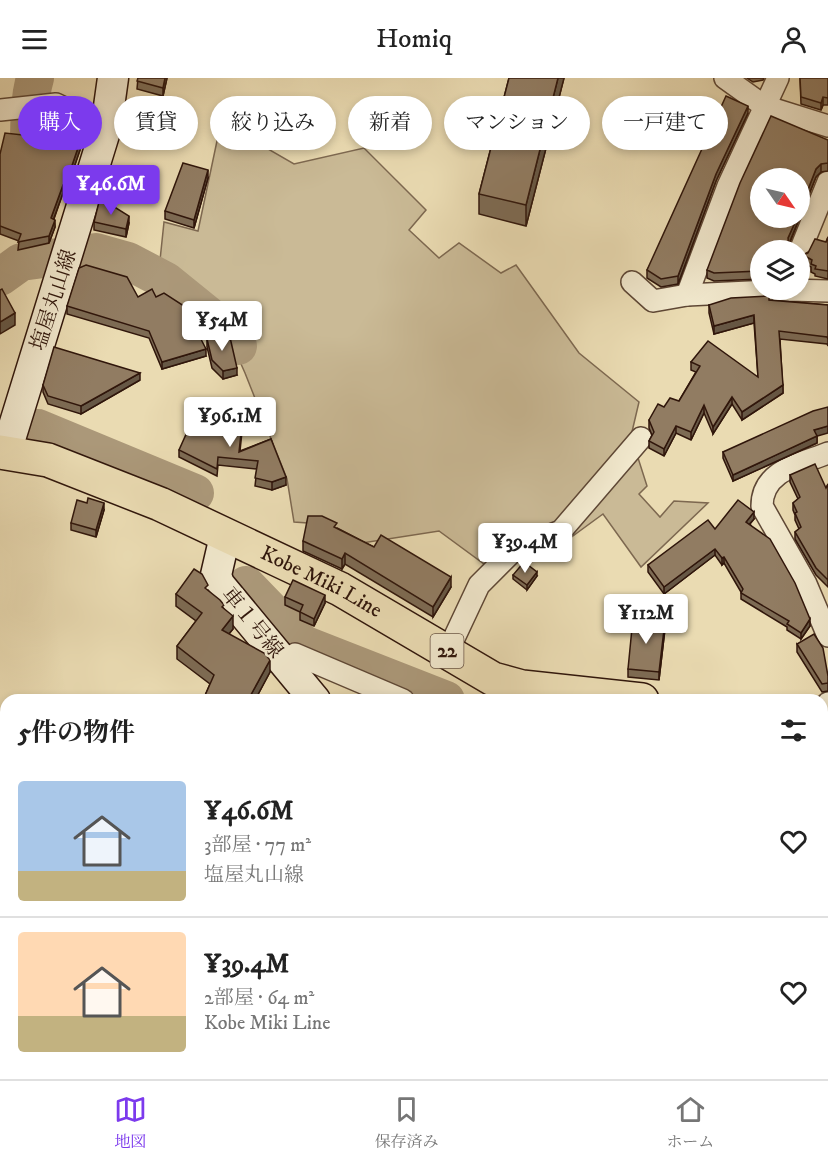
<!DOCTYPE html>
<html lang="ja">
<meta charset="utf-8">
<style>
:root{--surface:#fff;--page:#f6f6f6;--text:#222;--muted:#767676;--line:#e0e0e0;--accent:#7c3aed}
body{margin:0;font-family:"IM FELL DW Pica","Noto Serif JP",serif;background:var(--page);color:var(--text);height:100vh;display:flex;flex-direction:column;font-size:22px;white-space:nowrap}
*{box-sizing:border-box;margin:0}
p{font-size:20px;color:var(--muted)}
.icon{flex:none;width:33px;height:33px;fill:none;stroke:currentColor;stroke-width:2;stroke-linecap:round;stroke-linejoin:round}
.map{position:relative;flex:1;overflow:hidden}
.details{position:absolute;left:0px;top:616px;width:828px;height:386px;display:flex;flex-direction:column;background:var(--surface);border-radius:18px 18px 0 0;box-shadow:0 3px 9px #0003}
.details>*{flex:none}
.guide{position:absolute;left:18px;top:18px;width:792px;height:54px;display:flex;gap:12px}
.needle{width:39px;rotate:124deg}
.fabs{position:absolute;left:750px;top:90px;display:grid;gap:12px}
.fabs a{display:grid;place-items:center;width:60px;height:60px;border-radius:50%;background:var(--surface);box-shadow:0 3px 9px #0003;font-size:30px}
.price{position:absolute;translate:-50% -51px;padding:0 14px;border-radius:6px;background:#fff;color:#222;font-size:20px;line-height:39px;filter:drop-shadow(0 2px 3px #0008)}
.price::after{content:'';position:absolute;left:50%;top:36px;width:18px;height:14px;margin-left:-9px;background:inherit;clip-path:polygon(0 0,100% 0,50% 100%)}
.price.on{background:var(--accent);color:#fff}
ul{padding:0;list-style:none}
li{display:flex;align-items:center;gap:18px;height:150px;padding:0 18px}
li+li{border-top:2px solid var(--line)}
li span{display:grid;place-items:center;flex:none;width:168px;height:120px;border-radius:6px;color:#555}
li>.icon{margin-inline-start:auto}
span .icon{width:72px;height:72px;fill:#fffc;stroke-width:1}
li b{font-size:26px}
h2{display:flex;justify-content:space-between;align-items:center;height:72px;padding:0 18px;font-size:26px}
.chip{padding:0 21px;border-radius:27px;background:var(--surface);box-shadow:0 3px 9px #0003;font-size:21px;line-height:54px}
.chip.on{background:var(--accent);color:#fff}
header{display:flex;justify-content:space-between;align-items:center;height:78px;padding:0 18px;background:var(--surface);font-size:27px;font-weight:600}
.tabs{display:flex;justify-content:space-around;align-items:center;height:84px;border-top:2px solid var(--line);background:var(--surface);font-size:16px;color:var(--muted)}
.tabs a{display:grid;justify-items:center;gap:3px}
.tabs .on{color:var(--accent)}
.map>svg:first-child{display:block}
</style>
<header><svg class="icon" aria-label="menu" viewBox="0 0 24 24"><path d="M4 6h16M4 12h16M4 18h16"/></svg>Homiq<svg class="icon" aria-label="person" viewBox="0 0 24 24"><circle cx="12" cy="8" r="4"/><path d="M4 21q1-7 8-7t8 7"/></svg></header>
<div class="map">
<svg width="828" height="1001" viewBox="0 0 828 1001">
<rect width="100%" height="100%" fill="#eadbb2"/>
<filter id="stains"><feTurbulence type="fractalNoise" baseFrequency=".00333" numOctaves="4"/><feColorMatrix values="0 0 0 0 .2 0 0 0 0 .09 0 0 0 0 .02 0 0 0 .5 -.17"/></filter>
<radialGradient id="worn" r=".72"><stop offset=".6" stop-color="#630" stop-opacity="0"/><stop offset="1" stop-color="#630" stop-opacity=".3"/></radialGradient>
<!-- green -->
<polygon fill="#caba96" stroke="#7d6850" stroke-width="1.5" points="221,44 294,86 364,70 426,132 409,152 439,180 459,165 501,195 516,187 579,275 639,324 631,358 647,408 639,416 660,439 674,423 708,425 641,489 603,436 540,482 515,483 499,497 439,453 362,465 322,446 294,444 287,401 245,295 229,259 157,211 164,144 198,153"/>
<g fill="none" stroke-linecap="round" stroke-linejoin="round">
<!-- river -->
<g stroke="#ab9879" stroke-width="38">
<path d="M24,108c9,-35 1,-73 11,-108"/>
<polyline points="0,199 21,184 96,174 128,183 166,203 224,250 238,268"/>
<polyline points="38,350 195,415"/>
<polyline points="246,507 303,566 446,622"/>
<polyline points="822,832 828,837"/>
<polyline points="785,1001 786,996"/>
</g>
<!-- street casing -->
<g stroke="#5e4735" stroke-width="24">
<g id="street">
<polyline points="725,0 764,28 828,48"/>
<polyline points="778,0 728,108 687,217 789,212 828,213"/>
<polyline points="0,32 56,26 106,50"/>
<polyline points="800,173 828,104"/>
<polyline points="632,204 653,223 687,217"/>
<path d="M828,375c-27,11 -66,17 -66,53l44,78 22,52"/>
<polyline points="448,573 479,507 514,472 561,453 641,360"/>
<polyline points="283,583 295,576 403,622"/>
<polyline points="822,636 828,625"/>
<polyline points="0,848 6,849"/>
<polyline points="822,964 828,956"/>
<polyline points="206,996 225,1001"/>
<polyline points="319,996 320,1001"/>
<polyline points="61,1001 62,996"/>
<polyline points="170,1001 171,996"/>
<polyline points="773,1001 775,996"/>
<polyline points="807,1001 809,996"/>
</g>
</g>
<!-- secondary casing -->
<g stroke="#30160b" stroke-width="33">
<g id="secondary">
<polyline points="6,374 106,50 113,0"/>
<polyline points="225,458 216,497 219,506 315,622"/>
<polyline points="598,1001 598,996"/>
</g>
</g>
<!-- primary casing -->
<g stroke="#30160b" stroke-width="36">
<g id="primary">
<path id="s1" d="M0,374l48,8 112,44 180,85 153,90 29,8 120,13"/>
<polyline points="822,754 828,764"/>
</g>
</g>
<!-- street -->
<use href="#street" stroke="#f1e8cd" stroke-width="21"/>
<!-- secondary -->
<use href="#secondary" stroke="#f1e8cd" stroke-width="30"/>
<!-- primary -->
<use href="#primary" stroke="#eadbb2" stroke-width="33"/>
</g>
<!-- wall -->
<g fill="#7d6b54" stroke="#30160b" stroke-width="1.5">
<polygon points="138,0 167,0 163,18 137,11"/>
<polygon points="509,0 564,0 526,148 479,136 479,116"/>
<polygon points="747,0 764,0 763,2 753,4"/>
<polygon points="800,0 828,0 828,27 823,27 821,32 801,26"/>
<polygon points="748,35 716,103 678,206 661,209 647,200 647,192"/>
<polygon points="828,62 828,93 821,94 816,99 789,167 789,172 760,172 760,201 714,203 707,200 707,192"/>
<polygon points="82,66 65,116 63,115 54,141 55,149 49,165 18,172 19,163 0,156 0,76 1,74"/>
<polygon points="208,100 194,150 165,141 165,133"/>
<polygon points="94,144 129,145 126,159 94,152"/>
<polygon points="828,159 828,201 815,198 815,196 811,194 811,189 803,185 803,177 826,164"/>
<polygon points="138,219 156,219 206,278 162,291 149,260 67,236 67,228"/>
<polygon points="769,222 828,227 828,268 827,266 780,261 783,315 742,342 732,326 713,356 704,335 691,362 676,355 664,378 649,370 649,363 652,357 649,350 649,342 664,329 679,323 696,294 691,292 691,284 758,299 754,245 714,256 709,235 709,227"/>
<polygon points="207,261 237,297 223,301 212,290 207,269"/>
<polygon points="140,302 81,336 48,326 43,314 43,307"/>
<polygon points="242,354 240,373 271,361 286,407 272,412 255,408 257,391 218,387 217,398 179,379 179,372"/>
<polygon points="817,358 817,365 733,403 723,380 723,374"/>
<polygon points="790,397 826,410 828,406 828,509 816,497 795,461 795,454 799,451 795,442 795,437 793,432 793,425 798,421 790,404"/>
<polygon points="104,432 96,459 71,452 71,445"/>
<polygon points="754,441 750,446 810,548 801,561 787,552 787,549 741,521 741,514 724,485 722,487 715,477 664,516 648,494 648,487 715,451"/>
<polygon points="337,450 451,509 433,539 345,486 342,491 303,473 303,463"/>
<polygon points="513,497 537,498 527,512 513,501"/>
<polygon points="208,512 224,531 233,551 229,556 270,594 255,622 203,622 210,606 177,581 177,568 196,543 176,528 176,516"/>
<polygon points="285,519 325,525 314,548 300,542 300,534 285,527"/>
<polygon points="665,551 659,602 628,599 628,591"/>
<polygon points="797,566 828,598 828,613 822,614 797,574"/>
<polygon points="0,805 6,806 6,838 0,837"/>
<polygon points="0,853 4,854 6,854 6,889 0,888"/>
<polygon points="339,996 581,1001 338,1001"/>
</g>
<!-- shaded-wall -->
<g fill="#665745" stroke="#30160b" stroke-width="1.5">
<polygon points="165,0 167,0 163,18 163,10"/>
<polygon points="558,0 564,0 526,148 526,127"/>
<polygon points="823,19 823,27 821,32 821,25"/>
<polygon points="748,28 748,35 716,103 678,206 678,198 716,96"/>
<polygon points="82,58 82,66 65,116 65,108"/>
<polygon points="821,86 821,94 816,99 788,168 788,160 797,140 800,140 800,132 816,91"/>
<polygon points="208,92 208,100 194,150 194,142"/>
<polygon points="63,107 63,115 51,148 51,140"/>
<polygon points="129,138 129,145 126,159 126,151"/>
<polygon points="55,142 55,149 49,165 49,158"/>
<polygon points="15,235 15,247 0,256 0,244"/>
<polygon points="754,237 754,245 714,256 714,248"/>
<polygon points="206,271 206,278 162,291 162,284"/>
<polygon points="237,290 237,297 223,301 223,293"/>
<polygon points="140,295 140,302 81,336 81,328"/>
<polygon points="783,307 783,315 742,342 742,334"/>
<polygon points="732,319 732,326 713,356 713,349"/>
<polygon points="704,327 704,335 691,362 691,354"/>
<polygon points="676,348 676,355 664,378 664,371"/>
<polygon points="828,348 828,355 814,359 814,352"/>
<polygon points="817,358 817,365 733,403 733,397"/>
<polygon points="286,399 286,407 272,412 272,404"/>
<polygon points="104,425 104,432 96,459 96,452"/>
<polygon points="754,434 754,441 746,450 746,444"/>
<polygon points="715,471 715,477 664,516 664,509"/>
<polygon points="345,475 345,486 342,491 342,481"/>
<polygon points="724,479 724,485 722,487 722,480"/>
<polygon points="537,494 537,498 527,512 527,507"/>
<polygon points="451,499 451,509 433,539 433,529"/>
<polygon points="325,517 325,525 314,548 314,541"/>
<polygon points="233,538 233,551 222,564 222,552"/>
<polygon points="810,541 810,548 801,561 801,555"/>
<polygon points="665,543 665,551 659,602 659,594"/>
<polygon points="270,582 270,594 255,622 248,622"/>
</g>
<!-- building -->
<g fill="#917c62" stroke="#30160b" stroke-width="1.5">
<polygon points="138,0 165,0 163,10 137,3"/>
<polygon points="509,0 558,0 526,127 479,116"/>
<polygon points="800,0 828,0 828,20 823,19 821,25 801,19"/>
<polygon points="726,18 748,28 716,96 678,198 661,201 647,192"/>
<polygon points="771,38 828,62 828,85 821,86 816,91 800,132 800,100 760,100 760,140 797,140 788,160 789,172 785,170 783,172 760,172 760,193 714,195 707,192 740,105"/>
<polygon points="53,49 82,58 65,108 63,107 51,140 55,142 49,158 18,164 21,156 0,148 0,76 5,55 50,60"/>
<polygon points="183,85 208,92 194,142 165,133"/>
<polygon points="100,120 129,138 126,151 94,144"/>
<polygon points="828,159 828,193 815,191 816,188 811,186 812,182 803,177 808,175 815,161 826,164"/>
<polygon points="86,187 127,199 138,219 152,211 156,219 164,215 184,228 206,271 162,284 149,253 67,228 79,190"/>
<polygon points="2,211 15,235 0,244 0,212"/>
<polygon points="769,218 769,222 828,227 828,261 827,259 779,253 783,307 742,334 732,319 713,349 704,327 691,354 676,348 664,371 649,363 654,354 649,342 658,326 664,329 670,320 679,323 700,288 691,284 708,263 758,299 754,237 714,248 709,227 731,220"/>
<polygon points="229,255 237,290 223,293 212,282 207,261"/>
<polygon points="54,269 140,295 81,328 48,318 43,307"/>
<polygon points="828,329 828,348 814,352 817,358 733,397 723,374 813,333"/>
<polygon points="199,342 242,346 239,374 271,361 286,399 272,404 255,400 258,383 218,379 217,391 179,372 188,352"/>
<polygon points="815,386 826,410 828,406 828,502 816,490 795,454 801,449 795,435 797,434 793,425 800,419 790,397"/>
<polygon points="88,420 104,425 96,452 71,445 77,422 87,425"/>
<polygon points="738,422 754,434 746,444 770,461 795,505 810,541 801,555 787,546 789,543 741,515 743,511 724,479 722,480 715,471 664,509 648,487 708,442 715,451"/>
<polygon points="308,438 322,438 337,445 334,449 374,469 381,457 451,499 433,529 345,475 342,481 303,463"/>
<polygon points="524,484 537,494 527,507 513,497"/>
<polygon points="194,491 202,496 208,507 205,510 220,522 224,527 222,529 233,538 222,552 264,575 270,582 248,622 203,622 214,597 177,568 202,535 176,516"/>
<polygon points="293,502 325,517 314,541 300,534 303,527 285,519"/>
<polygon points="633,540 665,543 659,594 628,591"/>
<polygon points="814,556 823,570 828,598 828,605 822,606 797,566"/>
<polygon points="0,805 6,806 6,830 0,829"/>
<polygon points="0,853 4,854 6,854 6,882 0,880"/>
<polygon points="8,996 43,996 42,1001 7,1001"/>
<polygon points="86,996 151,996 150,1001 85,1001"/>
<polygon points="260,996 305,996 305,1001 259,1001"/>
<polygon points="339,996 580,996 579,1001 375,1001"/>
<rect x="629" y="996" width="34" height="5"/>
<polygon points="198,998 208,1001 197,1001"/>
</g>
<g text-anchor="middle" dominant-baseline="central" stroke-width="5" stroke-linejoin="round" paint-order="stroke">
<!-- shield labels -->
<rect fill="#f1e8cd" stroke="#6a5545" stroke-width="1.5" x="430.5" y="556" width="33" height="34" rx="4.5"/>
<g font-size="20" font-weight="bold" fill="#30160b">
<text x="447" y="573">22</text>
</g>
<!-- street labels -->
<g font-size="21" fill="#30160b" stroke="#f1e8cd">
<text transform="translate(54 222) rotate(-72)">塩屋丸山線</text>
<text stroke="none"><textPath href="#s1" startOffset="348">Kobe Miki Line</textPath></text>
<text transform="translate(252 545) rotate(51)">車１号線</text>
</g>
</g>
<rect width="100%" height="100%" filter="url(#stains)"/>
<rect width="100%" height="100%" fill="url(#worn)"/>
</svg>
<div class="fabs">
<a><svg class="needle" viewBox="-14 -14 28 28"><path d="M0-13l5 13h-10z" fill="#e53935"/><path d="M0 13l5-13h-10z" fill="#767676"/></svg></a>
<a><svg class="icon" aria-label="layers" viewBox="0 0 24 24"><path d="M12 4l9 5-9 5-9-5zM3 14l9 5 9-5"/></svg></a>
</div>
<b class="price on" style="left:111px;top:138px">¥46.6M</b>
<b class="price" style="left:222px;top:274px">¥54M</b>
<b class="price" style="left:230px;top:370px">¥96.1M</b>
<b class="price" style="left:525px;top:496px">¥39.4M</b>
<b class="price" style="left:646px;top:567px">¥112M</b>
<div class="guide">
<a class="chip on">購入</a>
<a class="chip">賃貸</a>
<a class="chip">絞り込み</a>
<a class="chip">新着</a>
<a class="chip">マンション</a>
<a class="chip">一戸建て</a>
</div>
<section class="details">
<h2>5件の物件<svg class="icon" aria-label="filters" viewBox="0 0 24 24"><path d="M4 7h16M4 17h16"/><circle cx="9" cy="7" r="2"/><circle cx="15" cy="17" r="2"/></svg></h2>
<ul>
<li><span style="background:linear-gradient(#a9c7e8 75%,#c2b280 0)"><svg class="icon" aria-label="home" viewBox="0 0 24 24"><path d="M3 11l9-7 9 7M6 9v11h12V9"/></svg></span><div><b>¥46.6M</b><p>3部屋 · 77 m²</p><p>塩屋丸山線</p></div><svg class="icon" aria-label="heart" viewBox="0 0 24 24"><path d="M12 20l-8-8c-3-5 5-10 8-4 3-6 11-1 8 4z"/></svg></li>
<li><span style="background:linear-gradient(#ffd9b3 70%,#c2b280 0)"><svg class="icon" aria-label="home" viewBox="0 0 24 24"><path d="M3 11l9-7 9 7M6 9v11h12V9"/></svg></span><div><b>¥39.4M</b><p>2部屋 · 64 m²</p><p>Kobe Miki Line</p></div><svg class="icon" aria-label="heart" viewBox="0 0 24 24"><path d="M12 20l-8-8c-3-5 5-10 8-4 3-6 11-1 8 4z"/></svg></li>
</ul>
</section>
</div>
<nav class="tabs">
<a class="on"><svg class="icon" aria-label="map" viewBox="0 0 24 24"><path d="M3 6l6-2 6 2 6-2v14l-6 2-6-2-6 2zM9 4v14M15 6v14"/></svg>地図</a>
<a><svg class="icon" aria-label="saved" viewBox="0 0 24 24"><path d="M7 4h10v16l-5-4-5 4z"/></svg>保存済み</a>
<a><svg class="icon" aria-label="home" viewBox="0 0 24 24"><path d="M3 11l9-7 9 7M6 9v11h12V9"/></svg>ホーム</a>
</nav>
